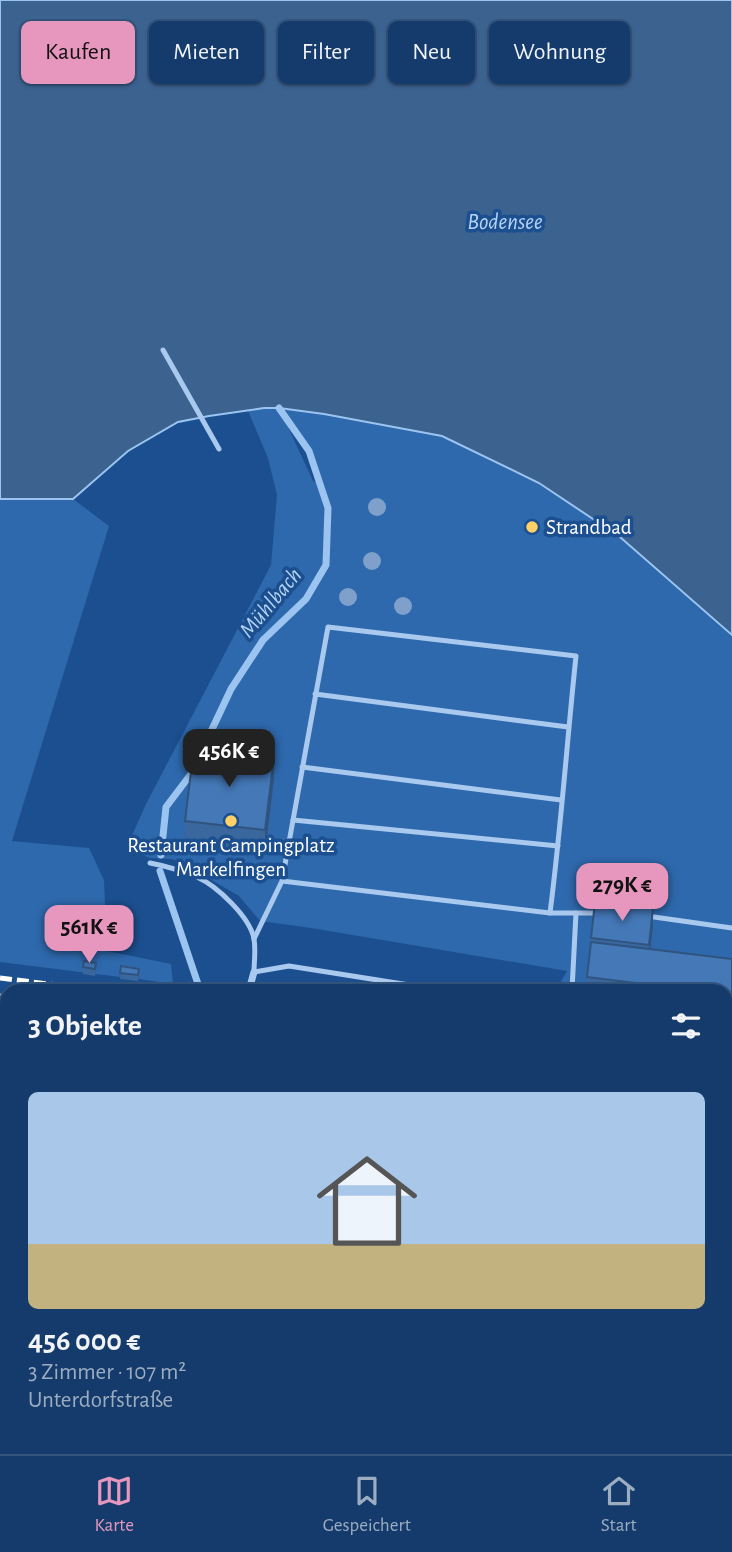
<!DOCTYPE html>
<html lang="de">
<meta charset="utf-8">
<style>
:root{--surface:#143b6b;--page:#214673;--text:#f1f3f6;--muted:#9dadc1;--line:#33557e;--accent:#e797bd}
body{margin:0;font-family:"Alegreya Sans",sans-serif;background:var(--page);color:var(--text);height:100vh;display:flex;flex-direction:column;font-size:26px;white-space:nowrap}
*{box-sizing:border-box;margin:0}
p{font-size:23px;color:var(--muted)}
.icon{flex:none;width:38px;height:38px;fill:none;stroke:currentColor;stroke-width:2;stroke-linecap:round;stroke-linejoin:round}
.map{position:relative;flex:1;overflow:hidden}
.drawer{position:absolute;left:0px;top:984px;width:733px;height:471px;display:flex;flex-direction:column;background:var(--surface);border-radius:21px 21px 0 0;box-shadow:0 2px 5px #0004,0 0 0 2px var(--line)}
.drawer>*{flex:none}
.banner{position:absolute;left:21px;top:21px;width:691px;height:63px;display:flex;gap:14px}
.price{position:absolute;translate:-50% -60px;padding:0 16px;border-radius:14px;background:var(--accent);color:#111;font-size:23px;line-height:46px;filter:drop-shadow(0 2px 4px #0008)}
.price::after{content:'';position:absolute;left:50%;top:42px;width:21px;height:16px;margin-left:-10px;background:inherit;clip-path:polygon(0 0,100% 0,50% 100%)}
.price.on{background:#222;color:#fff}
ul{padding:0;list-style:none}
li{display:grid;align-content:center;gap:14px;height:371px;padding:0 28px}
li span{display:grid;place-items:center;height:217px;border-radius:10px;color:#555}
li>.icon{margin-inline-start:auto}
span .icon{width:126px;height:126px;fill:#fffc;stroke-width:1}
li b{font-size:30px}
h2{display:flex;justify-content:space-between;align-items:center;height:84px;padding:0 28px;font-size:30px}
.pill{padding:0 24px;border-radius:10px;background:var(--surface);box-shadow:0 2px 5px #0004,0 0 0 2px var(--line);font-size:24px;line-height:63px}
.pill.on{background:var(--accent);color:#111}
.dock{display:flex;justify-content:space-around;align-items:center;height:98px;border-top:2px solid var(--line);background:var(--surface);font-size:19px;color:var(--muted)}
.dock a{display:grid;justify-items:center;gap:4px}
.dock .on{color:var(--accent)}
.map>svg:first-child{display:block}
</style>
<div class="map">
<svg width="732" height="1454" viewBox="0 0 732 1454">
<rect width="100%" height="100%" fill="#1b4f8f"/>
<!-- green -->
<g fill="#2e69ad" fill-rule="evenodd">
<path d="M264,408h15l45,6 118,22 97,47 81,54 112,98v400l-6,-1v-44h-170l11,-19 -256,-43 -51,-7 -21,-25 -36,-21 -31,-16 -22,-1 -24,-9 20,-45 125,-239 6,-70 -9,-37 -20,-47zM282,414l27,37 11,33 -7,-3z"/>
<polygon points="0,499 73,499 109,526 12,841 89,848 104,880 107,951 171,964 173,984 139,979 139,974 121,972 120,977 0,962"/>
<polygon points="0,1008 7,1009 7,1158 0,1156"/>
<polygon points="35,1447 246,1447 251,1454 31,1454"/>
</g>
<!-- water -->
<polygon fill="#3c6290" stroke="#9cc4f0" stroke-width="2" points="0,0 732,0 732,635 620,537 539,483 442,436 324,414 279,408 264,408 209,416 178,422 128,451 73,499 0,499"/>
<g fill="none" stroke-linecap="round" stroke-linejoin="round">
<!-- stream -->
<g stroke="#9cc4f0" stroke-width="7">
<polyline points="161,855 166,807 191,774 231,689 263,640 306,599 326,565 328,508 309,451 279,408"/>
<polyline points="160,871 198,984"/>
<polyline points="498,1447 507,1454"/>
</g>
<!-- service -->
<g stroke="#a9c9ee" stroke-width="5">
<polyline points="163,350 219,449"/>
<polyline points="315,694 568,727"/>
<polyline points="302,767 561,800"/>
<polyline points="293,820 558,846"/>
<path d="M150,863c16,3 32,8 47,14 20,9 53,40 57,62 2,11 0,23 0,33l35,-6 152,24"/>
<polyline points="550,913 599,913"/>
<polyline points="647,916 732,928"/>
<path d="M254,939l28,-58 46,-254 248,29c-9,85 -15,172 -26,257l-268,-32"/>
<polyline points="572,990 576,913"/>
<polyline points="726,1017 732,1018"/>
</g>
<!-- minor -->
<g stroke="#a9c9ee" stroke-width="7">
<polyline points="249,990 254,972"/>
<polyline points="726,1165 732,1165"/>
<polyline points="726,1398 732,1397"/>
<polyline points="409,1447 411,1454"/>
<polyline points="612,1447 614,1454"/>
</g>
<!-- rail -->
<g stroke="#fff" stroke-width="5" stroke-dasharray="12 5" stroke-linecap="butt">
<polyline points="0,978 97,990"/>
<polyline points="0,996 7,997"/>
<polyline points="726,1073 732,1074"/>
<polyline points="726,1090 732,1090"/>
</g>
</g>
<!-- trees -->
<g fill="#7ea0ca">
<circle cx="377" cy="507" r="9"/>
<circle cx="372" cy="561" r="9"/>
<circle cx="348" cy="597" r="9"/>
<circle cx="403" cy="606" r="9"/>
</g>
<!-- wall -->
<g fill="#3a679d">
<polygon points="274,779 265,853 185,844 185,821"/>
<polygon points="653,926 651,949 732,959 732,1014 726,1013 726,990 587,990 587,977 591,938"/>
<polygon points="121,966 139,975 138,981 120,979"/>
<polygon points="83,967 96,969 95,976 83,974"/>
<polygon points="726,1111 732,1112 732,1129 726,1129"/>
<polygon points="0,1196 7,1198 7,1286 0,1284"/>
<polygon points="732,1328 732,1362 726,1363 726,1329"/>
<polygon points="345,1447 398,1447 398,1451 390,1454 347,1454"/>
<polygon points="535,1447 598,1447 598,1453 540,1454"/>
<polygon points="658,1447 696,1447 698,1454 658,1454"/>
</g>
<!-- shaded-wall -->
<g fill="#305480">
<polygon points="274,757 274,779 265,853 265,830"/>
<polygon points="653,908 653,926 649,963 649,945"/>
<polygon points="375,1447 398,1447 398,1451 390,1454 357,1454"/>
<rect x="545" y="1447" width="3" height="7"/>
<polygon points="584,1447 598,1447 598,1453 576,1454"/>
</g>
<!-- building -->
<g fill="#4478b7" stroke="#305480" stroke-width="2">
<polygon points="194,747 274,757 265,830 185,821"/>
<polygon points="595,902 653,908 649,945 591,938"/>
<polygon points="591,942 732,959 732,996 726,995 726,990 692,990 587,977"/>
<polygon points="84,961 96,963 95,969 83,967"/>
<polygon points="121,966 139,969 138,975 120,973"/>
<polygon points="726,1111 732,1112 732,1123 726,1122"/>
<polygon points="0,1196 7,1198 7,1268 0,1266"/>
<polygon points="732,1328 732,1350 726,1351 726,1329"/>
<polygon points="350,1447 375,1447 357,1454 352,1454"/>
<polygon points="446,1447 495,1447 501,1454 439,1454"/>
<polygon points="554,1447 584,1447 576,1454 560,1454"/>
<polygon points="660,1447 696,1447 698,1454 662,1454"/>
</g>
<!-- markers -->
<g fill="#ffd166" stroke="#1b4f8f" stroke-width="2.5">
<circle cx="532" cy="527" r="7"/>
<circle cx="231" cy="821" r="7"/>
</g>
<g text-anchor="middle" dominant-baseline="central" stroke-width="7" stroke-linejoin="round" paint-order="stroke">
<!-- poi labels -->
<g font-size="21" fill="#fff" stroke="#1b4f8f" text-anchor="start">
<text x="546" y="527">Strandbad</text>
<text x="231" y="845" text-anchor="middle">Restaurant Campingplatz<tspan x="231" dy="24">Markelfingen</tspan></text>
</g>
<!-- water labels -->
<g font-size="23" font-style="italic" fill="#b5d3f5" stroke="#1b4f8f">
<text x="505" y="222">Bodensee</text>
<text transform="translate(271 603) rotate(-50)">Mühlbach</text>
</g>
</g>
</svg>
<b class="price on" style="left:229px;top:789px">456K €</b>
<b class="price" style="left:622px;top:923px">279K €</b>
<b class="price" style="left:89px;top:965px">561K €</b>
<div class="banner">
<a class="pill on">Kaufen</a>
<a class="pill">Mieten</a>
<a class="pill">Filter</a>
<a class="pill">Neu</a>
<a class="pill">Wohnung</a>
</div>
<section class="drawer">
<h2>3 Objekte<svg class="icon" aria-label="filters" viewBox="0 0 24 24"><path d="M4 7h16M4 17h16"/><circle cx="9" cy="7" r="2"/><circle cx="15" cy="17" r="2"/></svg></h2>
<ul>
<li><span style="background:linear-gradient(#a9c7e8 70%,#c2b280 0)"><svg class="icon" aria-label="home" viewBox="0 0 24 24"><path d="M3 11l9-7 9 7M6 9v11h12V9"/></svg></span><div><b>456 000 €</b><p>3 Zimmer · 107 m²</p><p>Unterdorfstraße</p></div></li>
</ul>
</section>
</div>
<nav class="dock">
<a class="on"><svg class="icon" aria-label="map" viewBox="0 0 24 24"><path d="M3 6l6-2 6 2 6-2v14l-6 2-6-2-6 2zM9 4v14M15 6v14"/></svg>Karte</a>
<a><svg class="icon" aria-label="saved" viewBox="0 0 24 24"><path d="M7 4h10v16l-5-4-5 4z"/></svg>Gespeichert</a>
<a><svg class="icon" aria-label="home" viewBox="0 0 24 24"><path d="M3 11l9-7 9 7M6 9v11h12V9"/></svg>Start</a>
</nav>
